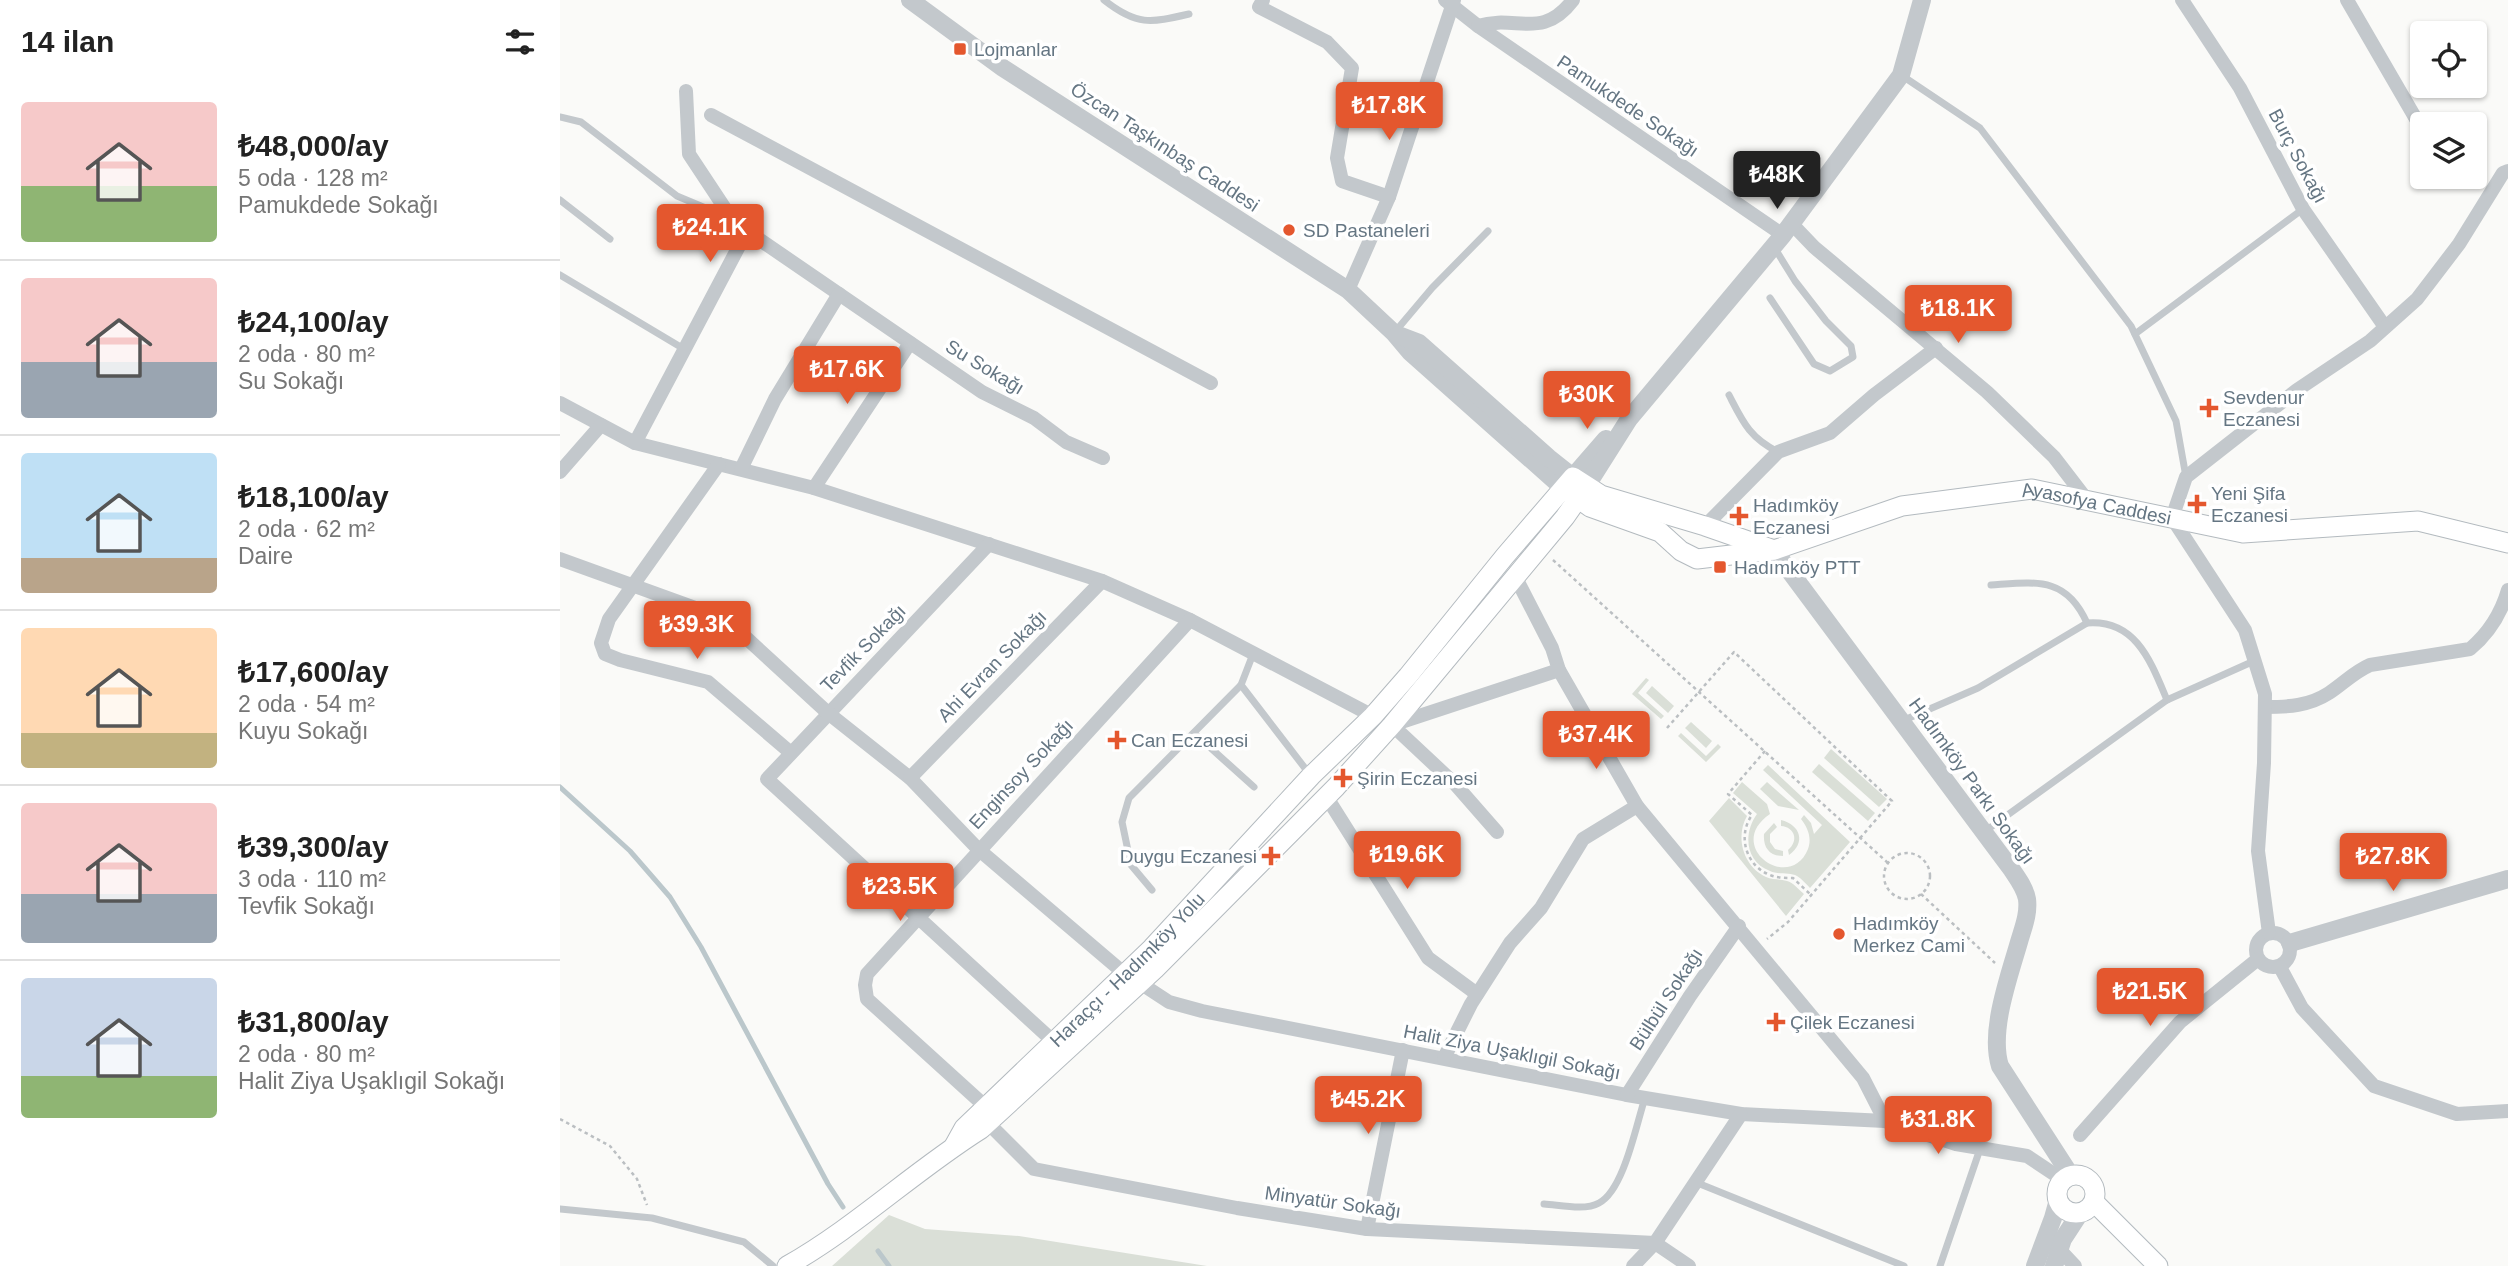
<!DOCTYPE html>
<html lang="tr">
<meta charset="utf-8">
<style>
:root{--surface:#fff;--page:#f2f2f2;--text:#222;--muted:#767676;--line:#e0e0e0;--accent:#e4572e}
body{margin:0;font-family:Arial,sans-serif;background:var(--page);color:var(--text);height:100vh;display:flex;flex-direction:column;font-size:26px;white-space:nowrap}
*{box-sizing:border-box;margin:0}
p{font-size:23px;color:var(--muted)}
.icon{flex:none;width:38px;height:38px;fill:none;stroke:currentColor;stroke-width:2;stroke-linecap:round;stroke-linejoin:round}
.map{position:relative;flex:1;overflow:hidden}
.details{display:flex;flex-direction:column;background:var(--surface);width:560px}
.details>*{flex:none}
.tools{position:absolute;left:1850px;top:21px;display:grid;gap:14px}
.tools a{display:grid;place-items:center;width:77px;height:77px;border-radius:7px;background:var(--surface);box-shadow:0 2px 5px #0004;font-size:35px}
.price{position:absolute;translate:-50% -60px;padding:0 16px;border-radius:7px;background:var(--accent);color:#fff;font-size:23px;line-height:46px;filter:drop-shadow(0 2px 4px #0008)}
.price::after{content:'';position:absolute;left:50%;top:42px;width:21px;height:16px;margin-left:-10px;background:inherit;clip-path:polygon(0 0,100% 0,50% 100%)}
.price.on{background:#222;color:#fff}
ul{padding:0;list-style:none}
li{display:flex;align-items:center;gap:21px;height:175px;padding:0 21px}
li+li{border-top:2px solid var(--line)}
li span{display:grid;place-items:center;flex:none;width:196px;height:140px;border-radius:7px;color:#555}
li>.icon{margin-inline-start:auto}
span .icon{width:84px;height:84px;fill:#fffc;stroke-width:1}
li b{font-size:30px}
h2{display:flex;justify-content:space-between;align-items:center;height:84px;padding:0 21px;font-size:30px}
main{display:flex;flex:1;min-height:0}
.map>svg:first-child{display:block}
</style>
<main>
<section class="details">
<h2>14 ilan<svg class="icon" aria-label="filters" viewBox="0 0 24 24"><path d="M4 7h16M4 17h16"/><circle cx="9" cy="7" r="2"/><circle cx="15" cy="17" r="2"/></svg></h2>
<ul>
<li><span style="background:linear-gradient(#f6c9c9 60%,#8fb573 0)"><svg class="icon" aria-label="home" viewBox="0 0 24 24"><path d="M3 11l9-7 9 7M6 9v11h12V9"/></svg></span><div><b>₺48,000/ay</b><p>5 oda · 128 m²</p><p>Pamukdede Sokağı</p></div></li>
<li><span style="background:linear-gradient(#f6c9c9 60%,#9aa5b1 0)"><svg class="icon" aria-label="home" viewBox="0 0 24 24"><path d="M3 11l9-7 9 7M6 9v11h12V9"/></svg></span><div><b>₺24,100/ay</b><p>2 oda · 80 m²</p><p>Su Sokağı</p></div></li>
<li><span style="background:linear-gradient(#bfe0f5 75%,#b9a48a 0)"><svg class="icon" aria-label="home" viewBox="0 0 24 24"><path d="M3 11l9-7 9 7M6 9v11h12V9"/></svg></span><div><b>₺18,100/ay</b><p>2 oda · 62 m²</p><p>Daire</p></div></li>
<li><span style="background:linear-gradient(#ffd9b3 75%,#c2b280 0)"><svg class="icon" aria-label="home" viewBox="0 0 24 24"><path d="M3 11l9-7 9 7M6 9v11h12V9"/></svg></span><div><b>₺17,600/ay</b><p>2 oda · 54 m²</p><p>Kuyu Sokağı</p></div></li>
<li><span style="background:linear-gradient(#f6c9c9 65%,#9aa5b1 0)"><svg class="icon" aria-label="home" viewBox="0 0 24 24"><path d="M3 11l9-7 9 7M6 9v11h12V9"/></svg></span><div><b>₺39,300/ay</b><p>3 oda · 110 m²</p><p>Tevfik Sokağı</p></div></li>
<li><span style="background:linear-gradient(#c9d6e8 70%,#8fb573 0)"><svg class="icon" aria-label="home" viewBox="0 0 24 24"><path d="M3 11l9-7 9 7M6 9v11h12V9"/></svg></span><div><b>₺31,800/ay</b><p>2 oda · 80 m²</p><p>Halit Ziya Uşaklıgil Sokağı</p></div></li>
</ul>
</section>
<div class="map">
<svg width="1948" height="1266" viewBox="0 0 1948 1266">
<rect width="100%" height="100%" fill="#fafaf8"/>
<!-- green -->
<g fill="#dadfd7">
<polygon points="1086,678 1089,680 1078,693 1104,716 1101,719 1072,694"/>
<polygon points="1092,686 1114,706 1108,713 1086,693"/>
<polygon points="1131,722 1152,741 1146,748 1125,728"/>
<polygon points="1121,733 1146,756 1158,744 1161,747 1146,762 1118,736"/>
<polygon points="1271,749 1327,799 1319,807 1264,758"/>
<polygon points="1259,764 1315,813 1308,821 1252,772"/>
<path d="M1208,765l82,77 -40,46c-4,-4 -8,-9 -13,-12 -7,-4 -19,-1 -27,-5 -25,-9 -27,-38 -13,-57l-24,-21 9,-11 25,22 3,10c-47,32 20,80 38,35 4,-11 0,-21 -7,-30l3,-4 7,8 3,11 8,-9 -59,-55z"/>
<polygon points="1207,782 1239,810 1218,806 1200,789"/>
<path d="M1169,798l18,18c-12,21 -4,50 19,61 7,3 14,2 21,4 6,1 12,9 17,13l-18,22 -77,-95z"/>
<path d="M1221,820c20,5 25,23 8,35l-1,-5c11,-9 7,-23 -7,-24z"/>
<path d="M1214,823l3,4 -7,7v8l5,7 8,2v5c-14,0 -20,-9 -19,-22z"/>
<polygon points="329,1215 365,1229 459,1236 647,1266 272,1266"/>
</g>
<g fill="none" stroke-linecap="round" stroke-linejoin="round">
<!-- stream -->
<g stroke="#bbc7cb" stroke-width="5">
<polyline points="0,787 70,851 110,897 141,947 268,1184 283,1207"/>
<polyline points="318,1251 329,1266"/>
</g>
<!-- secondary casing -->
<g stroke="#b3babf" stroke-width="21">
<g id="secondary">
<path id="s1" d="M1009,492l21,15 70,25 21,19 16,8 77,-9 128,-44 130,-17 211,44 175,-12 90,22"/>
<path id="s2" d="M394,1146l10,-18 188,-180 159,-172 62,-60 35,-40 97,-120 68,-79 28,18 104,31 69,24"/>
<circle cx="1516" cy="1194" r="19"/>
<polyline points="1534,1202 1598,1266"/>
<path d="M227,1266c69,-39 127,-95 194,-137l174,-160 181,-182 56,-62 173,-208 21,-30"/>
</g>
</g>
<!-- path -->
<g stroke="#bbbfc2" stroke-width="2.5" stroke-dasharray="3.5 3.5" stroke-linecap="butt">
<polyline points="993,560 1328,863"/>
<polyline points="1107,728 1174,652 1332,801 1228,922 1207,939"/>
<path d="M1205,751l-37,43 24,21c-15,21 -6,51 18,60 7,3 15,3 23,3l18,17"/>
<circle cx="1347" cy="876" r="23"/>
<polyline points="1361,894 1435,963"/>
<polyline points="0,1119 50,1146 77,1179 87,1205"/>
</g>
<!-- service -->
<g stroke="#c3c8cc" stroke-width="7">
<path d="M544,0c33,26 46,23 85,14"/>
<polyline points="1341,75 1420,128 1571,326 1616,421 1626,477"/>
<polyline points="0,117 21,122 117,196 148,209 166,210"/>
<polyline points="0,200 50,239"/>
<polyline points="0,275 124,349"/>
<polyline points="1210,298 1254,364 1270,371 1293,357 1291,346 1266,321 1235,281 1214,247"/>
<polyline points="834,333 872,288 928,231"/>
<polyline points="1575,334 1743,209"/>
<path d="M1169,395c14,27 20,42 49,57"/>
<path d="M1431,585c45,-3 75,-9 96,38"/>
<polyline points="681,685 751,776"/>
<path d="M1342,721l76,-33 109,-65c49,-4 64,39 80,77"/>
<polyline points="634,733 694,787"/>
<polyline points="1424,832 1607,700 1694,661"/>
<polyline points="592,890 571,865 562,822 569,798 681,685 693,654"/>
<polyline points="1135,1182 1344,1266"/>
<path d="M984,1204c16,1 41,7 55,-1 25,-13 37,-78 46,-105"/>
<polyline points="0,1209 92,1218 184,1242 213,1266"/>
<polyline points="1380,1266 1420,1149"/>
</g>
<!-- minor -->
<g stroke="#c3c8cc" stroke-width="14">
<polyline points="703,0 699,7 767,42 792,68 777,158 782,181 829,197"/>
<polyline points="885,0 918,26 1223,235"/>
<polyline points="1622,0 1680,88 1743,209 1825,327"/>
<polyline points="1787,0 1856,119"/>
<path d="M918,26c38,-12 64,15 95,-26"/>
<polyline points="151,115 651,383"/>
<polyline points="1232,224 1254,247 1427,392 1494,457 1527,500"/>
<polyline points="187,231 422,392 474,418 506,442 543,458"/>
<polyline points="788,290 829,197 894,0"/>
<polyline points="0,403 75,443 254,488 542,581 630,620 813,716"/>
<polyline points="75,443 187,231 166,210 129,154 126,91"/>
<polyline points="159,464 49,619 41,643 45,654 60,660 148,682 231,753"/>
<polyline points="181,469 215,399 279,294"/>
<polyline points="0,472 41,425"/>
<polyline points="254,488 350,343"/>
<polyline points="1145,526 1218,452 1270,433 1314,395 1376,348"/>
<polyline points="429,544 207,779 494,1042"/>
<polyline points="0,559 152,614 170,623 268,713 350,778 418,849 565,974"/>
<polyline points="955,576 992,648 999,670 1077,806 1303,1078 1325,1121 1396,1144 1467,1156 1503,1180"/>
<path d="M1705,707c23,0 44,-1 64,-14 15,-10 25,-21 41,-28l100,-16c19,-16 31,-35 38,-59"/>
<polyline points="350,778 542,581"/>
<polyline points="766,796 868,958 917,994"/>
<polyline points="937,832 895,784 832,725 999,670"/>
<circle cx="1713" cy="950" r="17"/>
<polyline points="1709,933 1698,851 1704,763 1705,694 1685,630 1612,518 1626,477 1737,390 1810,341 1857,299 1899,244 1943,173 1948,171"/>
<polyline points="1720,967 1742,1008 1814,1086 1897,1114 1948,1111"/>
<polyline points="580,983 609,1002 642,1011 1067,1095 1181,1114 1325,1121"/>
<polyline points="884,1058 911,1004 950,943 981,908 1023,839 1077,806"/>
<polyline points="1067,1095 1130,996 1179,926"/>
<polyline points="426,1107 307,999 305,985 307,974 630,620"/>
<polyline points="428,1123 474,1169 677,1208 807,1229 1095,1243 1129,1266"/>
<polyline points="1520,1135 1620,1022 1698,959"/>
<polyline points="807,1229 843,1050"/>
<polyline points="1499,1249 1515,1266"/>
<polyline points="1073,1266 1095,1243 1181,1114"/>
</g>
<!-- tertiary -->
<g stroke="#c3c8cc" stroke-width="18">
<polyline points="350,0 443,68 788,290 834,333 850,352 1003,488"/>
<polyline points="838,335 859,343 989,458 1013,477 1046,439"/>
<polyline points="1026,487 1069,419 1223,235 1341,75 1362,0"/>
<path d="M1214,550l238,320c6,9 13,18 15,29 2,15 -4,29 -8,43 -10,35 -30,89 -19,124l71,110"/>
<polyline points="1730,943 1948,879"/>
<polyline points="1475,1266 1493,1218 1498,1200"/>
<polyline points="1494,1266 1503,1239 1520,1213"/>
</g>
<!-- secondary -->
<use href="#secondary" stroke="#fff" stroke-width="19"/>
</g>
<!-- markers -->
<g fill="#e4572e" stroke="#fff" stroke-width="2.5">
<rect x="393" y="42" width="14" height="14" rx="3.5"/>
<circle cx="729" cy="230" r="7"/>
<path d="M1645.5 397.5h7v7h7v7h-7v7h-7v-7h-7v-7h7z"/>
<path d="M1633.5 493.5h7v7h7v7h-7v7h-7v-7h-7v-7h7z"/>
<path d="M1175.5 505.5h7v7h7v7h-7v7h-7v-7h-7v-7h7z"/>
<rect x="1153" y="560" width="14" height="14" rx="3.5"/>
<path d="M553.5 729.5h7v7h7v7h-7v7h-7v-7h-7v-7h7z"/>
<path d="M779.5 767.5h7v7h7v7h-7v7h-7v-7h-7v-7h7z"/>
<path d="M707.5 845.5h7v7h7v7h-7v7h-7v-7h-7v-7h7z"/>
<circle cx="1279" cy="934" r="7"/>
<path d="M1212.5 1011.5h7v7h7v7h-7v7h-7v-7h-7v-7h7z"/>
</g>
<g text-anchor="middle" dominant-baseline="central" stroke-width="7" stroke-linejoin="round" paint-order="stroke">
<!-- poi labels -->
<g font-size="19" fill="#657683" stroke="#fff" text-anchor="start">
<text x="414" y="49">Lojmanlar</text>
<text x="743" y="230">SD Pastaneleri</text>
<text x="1663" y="397">Sevdenur<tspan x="1663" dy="22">Eczanesi</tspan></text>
<text x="1651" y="493">Yeni Şifa<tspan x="1651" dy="22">Eczanesi</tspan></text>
<text x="1193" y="505">Hadımköy<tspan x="1193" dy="22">Eczanesi</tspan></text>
<text x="1174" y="567">Hadımköy PTT</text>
<text x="571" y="740">Can Eczanesi</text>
<text x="797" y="778">Şirin Eczanesi</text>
<text x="697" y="856" text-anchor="end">Duygu Eczanesi</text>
<text x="1293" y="923">Hadımköy<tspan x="1293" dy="22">Merkez Cami</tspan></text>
<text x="1230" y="1022">Çilek Eczanesi</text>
</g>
<!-- street labels -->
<g font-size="19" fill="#657683" stroke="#fff">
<text transform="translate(1068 106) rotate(34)">Pamukdede Sokağı</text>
<text transform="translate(605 147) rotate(33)">Özcan Taşkınbaş Caddesi</text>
<text transform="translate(1738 156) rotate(62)">Burç Sokağı</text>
<text transform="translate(425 367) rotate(31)">Su Sokağı</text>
<text stroke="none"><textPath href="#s1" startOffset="556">Ayasofya Caddesi</textPath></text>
<text transform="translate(303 648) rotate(-46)">Tevfik Sokağı</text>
<text transform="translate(432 666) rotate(-46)">Ahi Evran Sokağı</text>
<text transform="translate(461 774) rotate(-47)">Enginsoy Sokağı</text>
<text transform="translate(1412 781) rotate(54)">Hadımköy Parkı Sokağı</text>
<text stroke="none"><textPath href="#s2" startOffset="248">Haraççı - Hadımköy Yolu</textPath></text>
<text transform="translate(1106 999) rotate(-57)">Bülbül Sokağı</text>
<text transform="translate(952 1052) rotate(11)">Halit Ziya Uşaklıgil Sokağı</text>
<text transform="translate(773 1202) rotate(8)">Minyatür Sokağı</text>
</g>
</g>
</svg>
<div class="tools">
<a><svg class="icon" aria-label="locate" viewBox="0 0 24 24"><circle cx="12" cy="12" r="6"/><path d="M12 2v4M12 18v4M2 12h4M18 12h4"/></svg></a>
<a><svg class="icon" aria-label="layers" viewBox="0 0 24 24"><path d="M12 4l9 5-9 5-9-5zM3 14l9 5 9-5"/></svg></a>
</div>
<b class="price" style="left:829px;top:142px">₺17.8K</b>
<b class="price on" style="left:1217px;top:211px">₺48K</b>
<b class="price" style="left:150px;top:264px">₺24.1K</b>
<b class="price" style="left:1398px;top:345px">₺18.1K</b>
<b class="price" style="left:287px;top:406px">₺17.6K</b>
<b class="price" style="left:1027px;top:431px">₺30K</b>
<b class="price" style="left:137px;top:661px">₺39.3K</b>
<b class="price" style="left:1036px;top:771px">₺37.4K</b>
<b class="price" style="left:847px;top:891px">₺19.6K</b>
<b class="price" style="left:1833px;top:893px">₺27.8K</b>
<b class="price" style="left:340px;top:923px">₺23.5K</b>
<b class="price" style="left:1590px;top:1028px">₺21.5K</b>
<b class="price" style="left:808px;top:1136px">₺45.2K</b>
<b class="price" style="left:1378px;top:1156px">₺31.8K</b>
</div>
</main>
